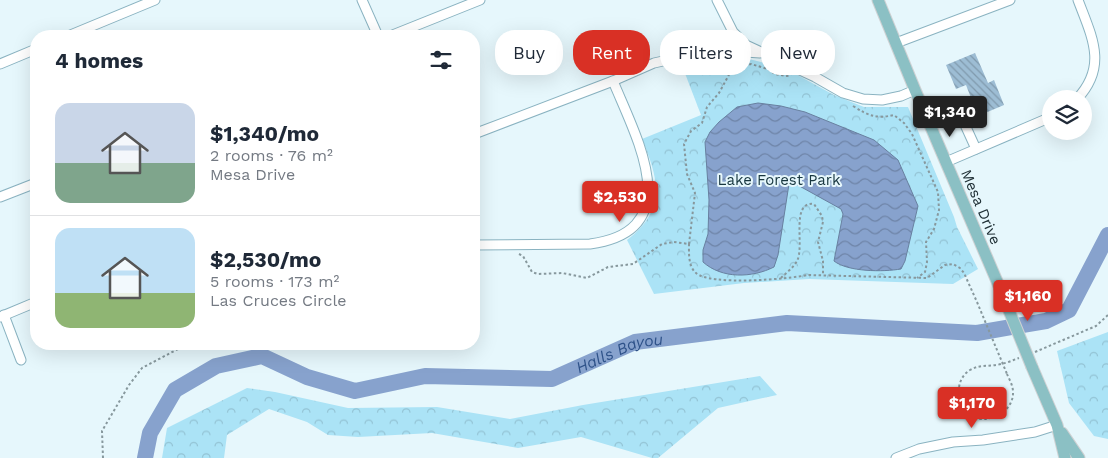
<!DOCTYPE html>
<meta charset="utf-8">
<style>
:root{--surface:#fff;--page:#f2f2f3;--text:#1f2937;--muted:#747a83;--line:#e0e1e3;--accent:#d93025}
body{margin:0;font-family:"Work Sans",sans-serif;background:var(--page);color:var(--text);height:100vh;display:flex;flex-direction:column;font-size:19px;white-space:nowrap}
*{box-sizing:border-box;margin:0}
p{font-size:16px;color:var(--muted)}
.icon{flex:none;width:28px;height:28px;fill:none;stroke:currentColor;stroke-width:2;stroke-linecap:round;stroke-linejoin:round}
.map{position:relative;flex:1;overflow:hidden}
.sheet{position:absolute;left:30px;top:30px;width:450px;height:320px;display:flex;flex-direction:column;background:var(--surface);border-radius:20px;box-shadow:0 5px 20px #0002}
.sheet>*{flex:none}
.guide{position:absolute;left:495px;top:30px;width:475px;height:45px;display:flex;gap:10px}
.fabs{position:absolute;left:1042px;top:90px;display:grid;gap:10px}
.fabs a{display:grid;place-items:center;width:50px;height:50px;border-radius:50%;background:var(--surface);box-shadow:0 5px 20px #0002;font-size:25px}
.price{position:absolute;translate:-50% -42px;padding:0 11px;border-radius:5px;background:var(--accent);color:#fff;font-size:16px;line-height:32px;filter:drop-shadow(0 1px 2px #0008)}
.price::after{content:'';position:absolute;left:50%;top:30px;width:15px;height:11px;margin-left:-8px;background:inherit;clip-path:polygon(0 0,100% 0,50% 100%)}
.price.selected{background:#222;color:#fff}
ul{padding:0;list-style:none}
li{display:flex;align-items:center;gap:15px;height:125px;padding:0 25px}
li+li{border-top:1px solid var(--line)}
li span{display:grid;place-items:center;flex:none;width:140px;height:100px;border-radius:15px;color:#555}
li>.icon{margin-inline-start:auto}
span .icon{width:60px;height:60px;fill:#fffc;stroke-width:1}
li b{font-size:21px}
h2{display:flex;justify-content:space-between;align-items:center;height:60px;padding:0 25px;font-size:21px}
.pill{padding:0 18px;border-radius:20px;background:var(--surface);box-shadow:0 5px 20px #0002;font-size:18px;line-height:45px}
.pill.selected{background:var(--accent);color:#fff}
.map>svg:first-child{display:block}
</style>
<div class="map">
<svg width="1108" height="458" viewBox="0 0 1108 458">
<defs>
<pattern id="forest-crowns" width="20" height="18" patternUnits="userSpaceOnUse" patternTransform="scale(1.25)"><rect width="20" height="18" fill="#abe3f6"/><path d="M2 6a3 3 0 1 1 6 0M12 15a3 3 0 1 1 6 0" fill="none" stroke="#93c3d4"/></pattern>
<pattern id="water-waves" width="16" height="10" patternUnits="userSpaceOnUse" patternTransform="scale(1.25)"><rect width="16" height="10" fill="#87a2cd"/><path d="M0 5q4-4 8 0t8 0" fill="none" stroke="#6e84a7"/></pattern>
<pattern id="building-back-hatch" width="6" height="6" patternUnits="userSpaceOnUse" patternTransform="scale(1.25)"><rect width="6" height="6" fill="#9dbdd4"/><path d="M-1 5l2 2M0 0l6 6M5-1l2 2" fill="none" stroke="#809aad"/></pattern>
</defs>
<rect width="100%" height="100%" fill="#e6f7fc"/>
<!-- forest -->
<g fill="url(#forest-crowns)">
<path d="M749,59l24,6 15,7h4l42,23 30,12h44l46,110 3,10 21,42 -25,15 -144,-5 -65,4 -90,11 -27,-54c40,-31 32,-60 15,-101l59,-24 -20,-52 24,-3z"/>
<polygon points="1108,332 1108,439 1094,436 1069,403 1057,351"/>
<polygon points="760,376 777,395 718,408 658,458 652,458 581,437 518,448 432,433 358,437 328,435 307,422 269,409 227,435 224,458 162,458 167,428 247,388 275,392 348,408 437,407 510,419 583,405"/>
</g>
<!-- water -->
<path fill="url(#water-waves)" stroke="#6880a0" d="M758,103l23,3 24,6 69,28 24,20 20,46 -13,55 -4,8c-18,3 -53,3 -67,-8l9,-47 -2,-5 -47,-26 -5,1 -11,71 -4,12c-22,11 -52,12 -71,-5v-12l5,-16 1,-34 -4,-58 5,-10 9,-10 18,-15z"/>
<g fill="none" stroke-linecap="round" stroke-linejoin="round">
<!-- river -->
<path stroke="#87a2cd" stroke-width="16" id="s1" d="M145,458l5,-25 25,-43 41,-24 46,-10 45,21 48,14 70,-15 127,3 83,-37 152,-19 190,10 69,-12 23,-11 39,-75"/>
</g>
<!-- building -->
<polygon fill="url(#building-back-hatch)" points="975,53 988,83 994,80 1004,105 978,116 966,85 956,89 946,65"/>
<g fill="none" stroke-linecap="round" stroke-linejoin="round">
<!-- minor casing -->
<g stroke="#8ab3c1" stroke-width="11">
<g id="minor">
<polyline points="362,0 378,36"/>
<polyline points="717,0 733,32 746,45 815,77 843,93 863,99 882,100 901,96 915,90"/>
<polyline points="68,36 155,0"/>
<polyline points="390,36 480,0"/>
<polyline points="896,43 1010,0"/>
<polyline points="0,64 36,49"/>
<path d="M1077,99c31,-33 15,-62 1,-99"/>
<polyline points="926,115 944,107 961,116 976,149"/>
<polyline points="474,134 613,81 654,63 695,54 730,51 760,53"/>
<polyline points="946,162 1051,117"/>
<polyline points="0,197 36,183"/>
<path d="M474,245l116,-1c99,-13 46,-107 23,-163"/>
<polyline points="4,315 21,360"/>
<polyline points="0,317 36,302"/>
<polyline points="896,458 919,449 953,442 983,440 1035,432 1057,425"/>
</g>
</g>
<!-- major casing -->
<g stroke="#ced1d3" stroke-width="13">
<g id="major">
<polyline points="878,0 915,90 999,286"/>
<polyline points="1032,367 1057,425 1065,458"/>
<polyline points="1062,433 1079,458"/>
</g>
</g>
<!-- path -->
<g stroke="#87989d" stroke-width="2" stroke-dasharray="2.5 2.5" stroke-linecap="butt">
<path d="M853,106c16,10 23,13 41,9l10,8 8,11 26,58 1,18 -5,19 -8,13 1,20 -2,10 -8,6"/>
<polyline points="689,244 695,193 687,174 684,144 691,131 702,123 707,107 719,93 731,71 751,64 771,70 774,74 787,76 791,75"/>
<path d="M519,254l4,2 9,16 6,2 24,-1 25,5 21,-11 25,-3 29,-20 12,-2 15,2c0,9 -1,22 7,29 14,13 92,6 112,2l119,3 18,-13 8,-1 7,4 4,5 13,29"/>
<path d="M781,278c5,-5 12,-10 16,-17 8,-15 -7,-60 17,-57l8,12 1,6 -5,20 5,19v14"/>
<polyline points="1035,352 1096,326 1108,315"/>
<path d="M1007,374c2,5 6,11 6,18 1,27 -44,38 -52,13 -1,-4 -1,-8 -2,-12 -1,-9 3,-18 11,-23 10,-6 20,-3 31,-6 6,-1 12,-4 18,-6"/>
<polyline points="103,458 102,431 129,385 142,368 178,349 193,344"/>
</g>
<!-- minor -->
<use href="#minor" stroke="#fff" stroke-width="9"/>
<!-- major -->
<use href="#major" stroke="#8bc0c4" stroke-width="11"/>
<!-- major-bridge casing -->
<g stroke="#ced1d3" stroke-width="13" stroke-linecap="butt">
<polyline id="major-bridge" points="999,286 1032,367"/>
</g>
<!-- path-bridge -->
<polyline stroke="#87989d" stroke-width="2" stroke-dasharray="2.5 2.5" stroke-linecap="butt" points="977,302 1007,374"/>
<!-- major-bridge -->
<use href="#major-bridge" stroke="#8bc0c4" stroke-width="11"/>
</g>
<g text-anchor="middle" dominant-baseline="central" stroke-width="4" stroke-linejoin="round" paint-order="stroke">
<!-- park labels -->
<g font-size="15" fill="#17363f" stroke="#e6f7fc">
<text x="779" y="180">Lake Forest Park</text>
</g>
<!-- street labels -->
<g font-size="15" fill="#203036" stroke="#e6f7fc">
<text transform="translate(981 207) rotate(67)">Mesa Drive</text>
</g>
<!-- water labels -->
<g font-size="16" font-style="italic" fill="#2e5289" stroke="#e6f7fc">
<text stroke="none"><textPath href="#s1" startOffset="541">Halls Bayou</textPath></text>
</g>
</g>
</svg>
<div class="fabs">
<a><svg class="icon" aria-label="layers" viewBox="0 0 24 24"><path d="M12 4l9 5-9 5-9-5zM3 14l9 5 9-5"/></svg></a>
</div>
<b class="price selected" style="left:950px;top:138px">$1,340</b>
<b class="price" style="left:620px;top:223px">$2,530</b>
<b class="price" style="left:1028px;top:322px">$1,160</b>
<b class="price" style="left:972px;top:429px">$1,170</b>
<div class="guide">
<a class="pill">Buy</a>
<a class="pill selected">Rent</a>
<a class="pill">Filters</a>
<a class="pill">New</a>
</div>
<section class="sheet">
<h2>4 homes<svg class="icon" aria-label="filters" viewBox="0 0 24 24"><path d="M4 7h16M4 17h16"/><circle cx="9" cy="7" r="2"/><circle cx="15" cy="17" r="2"/></svg></h2>
<ul>
<li><span style="background:linear-gradient(#c9d6e8 60%,#7fa58c 0)"><svg class="icon" aria-label="home" viewBox="0 0 24 24"><path d="M3 11l9-7 9 7M6 9v11h12V9"/></svg></span><div><b>$1,340/mo</b><p>2 rooms · 76 m²</p><p>Mesa Drive</p></div></li>
<li><span style="background:linear-gradient(#bfe0f5 65%,#8fb573 0)"><svg class="icon" aria-label="home" viewBox="0 0 24 24"><path d="M3 11l9-7 9 7M6 9v11h12V9"/></svg></span><div><b>$2,530/mo</b><p>5 rooms · 173 m²</p><p>Las Cruces Circle</p></div></li>
</ul>
</section>
</div>
